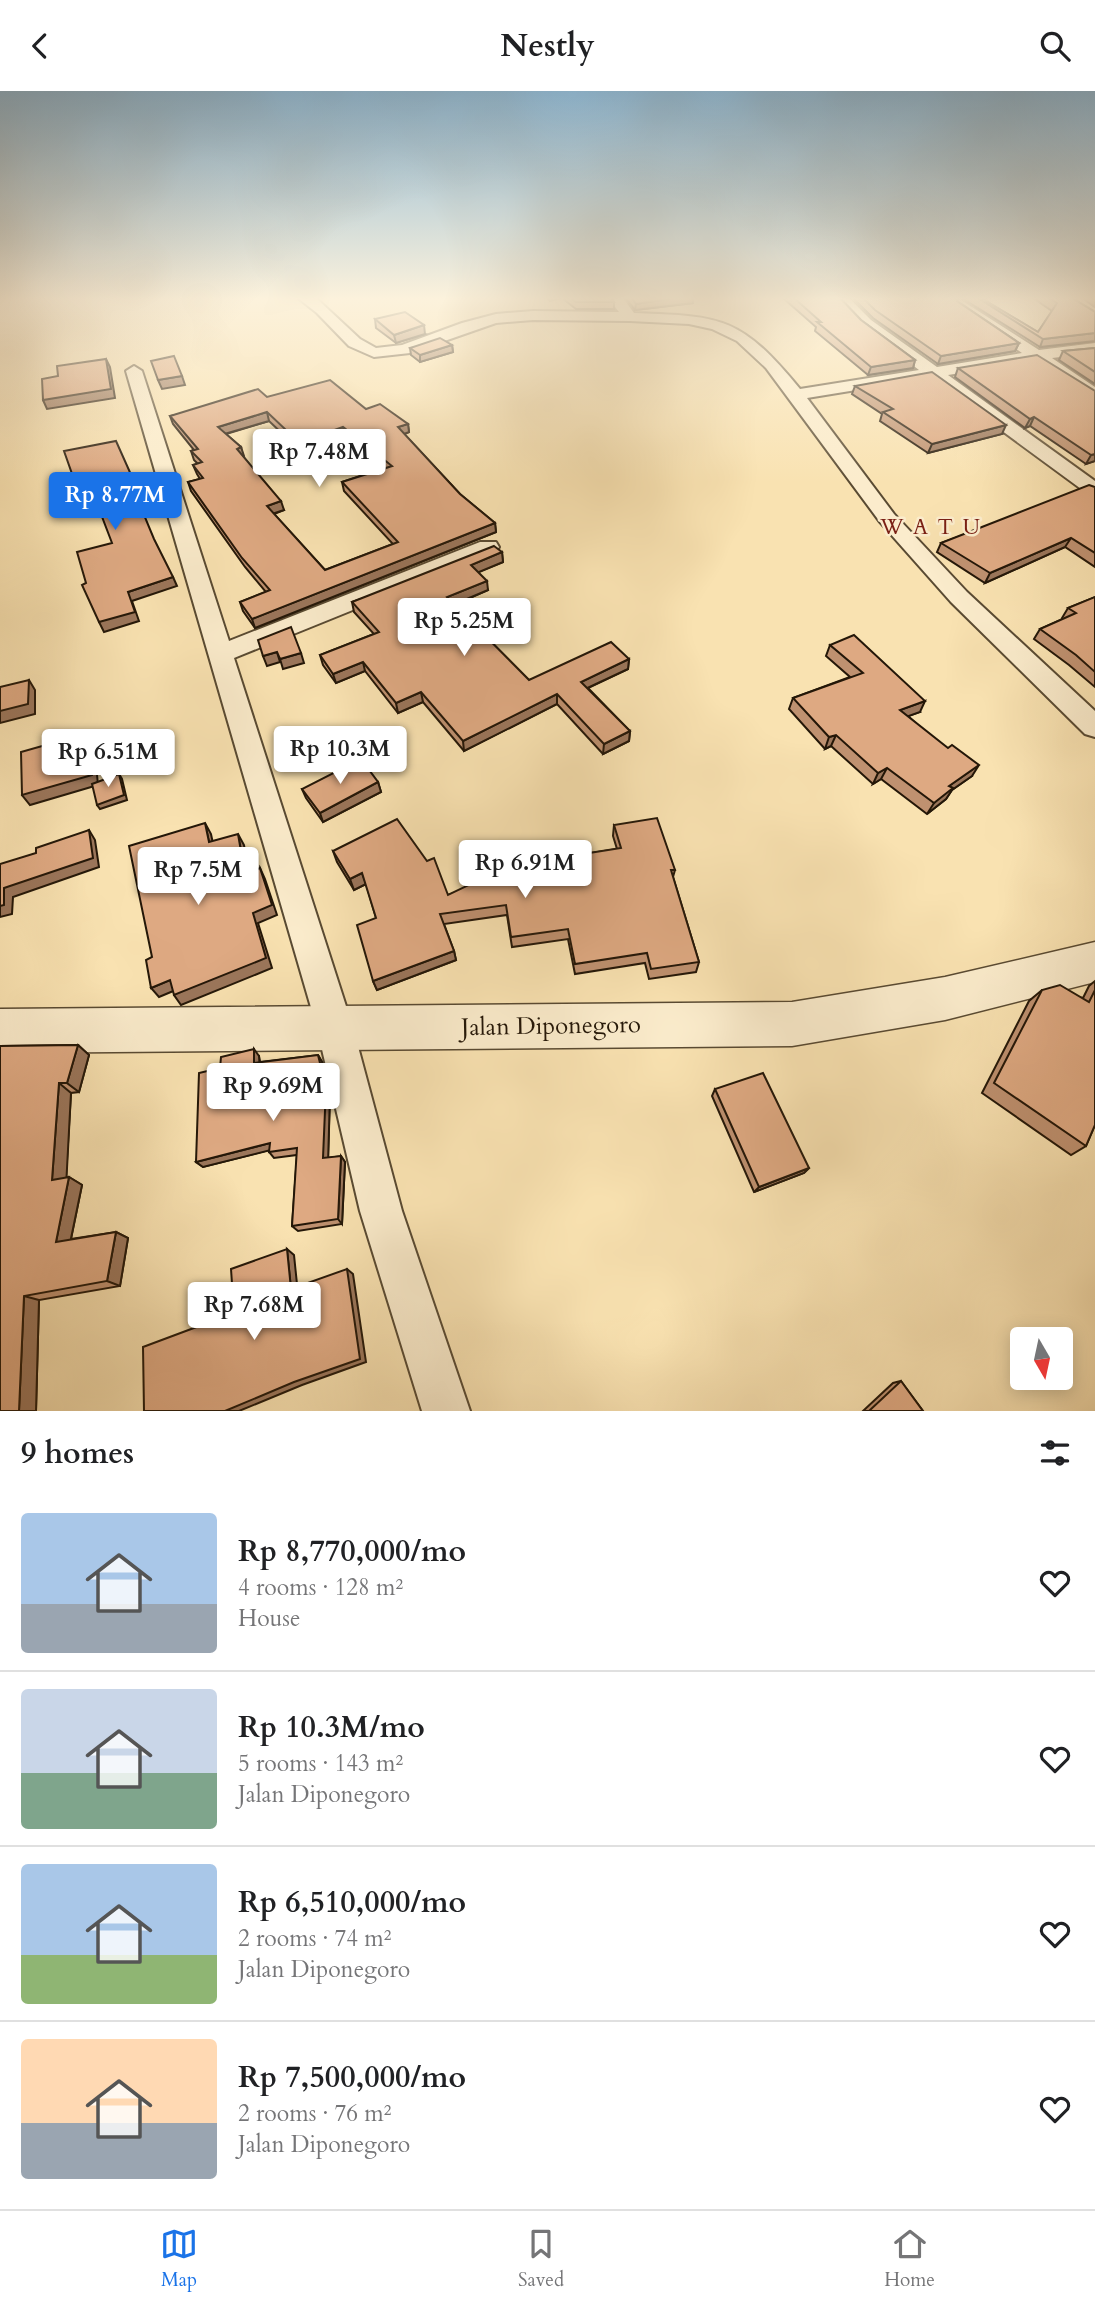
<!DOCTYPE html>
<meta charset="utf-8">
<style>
:root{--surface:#fff;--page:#f2f2f2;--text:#202124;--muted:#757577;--line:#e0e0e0;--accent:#1a73e8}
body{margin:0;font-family:Cardo,serif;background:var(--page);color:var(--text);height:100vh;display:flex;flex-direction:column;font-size:26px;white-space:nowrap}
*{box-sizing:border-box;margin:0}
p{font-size:23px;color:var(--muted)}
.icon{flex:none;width:38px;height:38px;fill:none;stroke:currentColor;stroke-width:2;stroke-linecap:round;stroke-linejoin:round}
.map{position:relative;height:1320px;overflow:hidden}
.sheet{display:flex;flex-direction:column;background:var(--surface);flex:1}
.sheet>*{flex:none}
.needle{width:46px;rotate:171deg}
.fabs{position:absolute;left:1010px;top:1236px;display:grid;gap:14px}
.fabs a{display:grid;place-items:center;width:63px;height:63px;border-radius:7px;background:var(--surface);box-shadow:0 4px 18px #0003;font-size:35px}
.price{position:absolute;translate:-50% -60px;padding:0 16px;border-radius:7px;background:#fff;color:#222;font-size:23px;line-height:46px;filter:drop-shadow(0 2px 4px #0008)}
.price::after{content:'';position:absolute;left:50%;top:42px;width:21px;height:16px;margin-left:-10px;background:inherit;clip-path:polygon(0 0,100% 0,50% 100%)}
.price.on{background:var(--accent);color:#fff}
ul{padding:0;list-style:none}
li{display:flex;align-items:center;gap:21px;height:175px;padding:0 21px}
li+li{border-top:2px solid var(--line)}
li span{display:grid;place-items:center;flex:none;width:196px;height:140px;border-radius:7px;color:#555}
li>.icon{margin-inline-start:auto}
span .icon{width:84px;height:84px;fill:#fffc;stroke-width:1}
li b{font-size:30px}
h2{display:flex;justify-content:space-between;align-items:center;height:84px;padding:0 21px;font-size:30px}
header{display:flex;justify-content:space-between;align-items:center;height:91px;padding:0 21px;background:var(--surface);font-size:32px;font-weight:700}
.dock{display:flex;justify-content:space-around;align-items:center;height:98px;border-top:2px solid var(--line);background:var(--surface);font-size:19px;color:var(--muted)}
.dock a{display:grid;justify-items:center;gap:4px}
.dock .on{color:var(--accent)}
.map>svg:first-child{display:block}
</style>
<header><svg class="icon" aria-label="back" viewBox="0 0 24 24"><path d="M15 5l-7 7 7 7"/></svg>Nestly<svg class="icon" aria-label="search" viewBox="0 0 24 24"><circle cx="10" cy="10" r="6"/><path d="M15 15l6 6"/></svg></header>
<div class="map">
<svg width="1095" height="1320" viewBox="0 0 1095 1320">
<rect width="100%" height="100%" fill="#f9e2b1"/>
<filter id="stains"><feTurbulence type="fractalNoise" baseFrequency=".00286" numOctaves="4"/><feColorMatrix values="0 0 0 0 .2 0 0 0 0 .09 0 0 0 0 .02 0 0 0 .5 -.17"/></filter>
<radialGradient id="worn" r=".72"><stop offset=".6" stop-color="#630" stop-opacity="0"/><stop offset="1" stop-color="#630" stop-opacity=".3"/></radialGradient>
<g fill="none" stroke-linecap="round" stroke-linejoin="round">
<!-- minor casing -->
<g stroke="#594a32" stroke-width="4">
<g id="minor">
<path d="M298,207h18l44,41 16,9 26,-3 60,-22 34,-9 37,-3 86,1 -11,-14h15l11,15c91,3 107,5 166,76l119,-19 -58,-44 -27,-28h15l22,22 66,47 85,-14 -66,-46 -2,-3 2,-3 5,-1 78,50 56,-7v10l-43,5 43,29v13l-61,-39 -86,14 147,106v15l-7,-2 -158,-116 -123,20 87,116 73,78 128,119v26l-10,-3 -134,-132 -71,-80 -114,-154 -29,-27 -25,-12 -23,-5 -59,-3 -97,-1 -37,3 -86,30 -36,4 -25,-11 -32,-33z"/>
<polygon points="134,275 142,280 229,550 480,451 496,451 499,456 496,461 234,567 353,937 402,1120 470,1320 422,1320 360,1120 317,937 126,280"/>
</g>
</g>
<!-- tertiary casing -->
<g stroke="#594a32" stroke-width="3">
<polygon id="tertiary" points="1095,851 1095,891 945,929 792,955 0,962 0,918 792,911 945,886"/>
</g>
<!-- minor -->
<use href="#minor" fill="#fbeccc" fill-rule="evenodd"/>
<!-- tertiary -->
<use href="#tertiary" fill="#fbeccc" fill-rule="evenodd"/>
</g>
<!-- wall -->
<g fill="#bf9170" stroke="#241708" stroke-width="2" fill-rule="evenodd">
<polygon points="547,207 611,207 614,211 614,218 576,218 562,207 550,210"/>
<polygon points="626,207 693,207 693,212 635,219"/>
<polygon points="783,207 840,207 861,229 915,269 913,277 868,284 815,240 816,236"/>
<polygon points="853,207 959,207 957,209 957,210 1019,252 1015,260 938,273 873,227"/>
<polygon points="962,207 981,207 1038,241 1052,220 1033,207 1072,207 1095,221 1095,250 1040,256"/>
<polygon points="1082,207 1095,207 1095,216"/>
<polygon points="375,228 425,243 396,252 376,237"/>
<polygon points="452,254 453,261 420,271 411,264 410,257"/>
<polygon points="1095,257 1095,293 1059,269 1063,260"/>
<polygon points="958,277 1095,300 1095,370 1086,373 1030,335 1025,337 955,286"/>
<polygon points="855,295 1002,343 928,362 880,330 882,323 852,303"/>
<path d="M267,306l99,12 42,15 1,8 -5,2 56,60 35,29 1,9 -241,96 -12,-17 -3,-9 26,-10 -21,-25 -54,-76 -3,-9 12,-3 -3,-5 -4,-9 5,-1 -4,-4 -3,-9 3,-1 -21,-26 -3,-8zM269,330l20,19 4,-2 13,11 39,-13 40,32 -43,14 2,9 49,53 -68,26 -51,-56 10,-4 -41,-54 -2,-9 -15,-13z"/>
<polygon points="1095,396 1095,476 1065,456 985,492 937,461 941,452"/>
<polygon points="502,461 503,471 478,481 488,499 454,514 529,589 629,568 628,578 588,597 630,640 629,650 603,663 557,613 464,660 423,611 398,622 365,580 336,592 323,574 320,564 374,543 354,521 352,511"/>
<polygon points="1095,506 1095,596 1069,574 1034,548 1040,538 1063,528 1062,527 1068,517"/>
<polygon points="830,554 920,621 908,625 972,685 952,699 946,708 927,723 881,688 873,693 831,655 825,658 789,618 793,607 850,586 826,565"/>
<polygon points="378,691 381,701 323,731 306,707 302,698"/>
<polygon points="614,734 675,779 673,786 699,871 696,881 649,888 645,872 575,883 568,848 512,856 507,824 444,833 454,860 456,869 377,899 373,890 376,827 366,793 354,799 337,771 333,760 448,804 551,768 617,758 613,745"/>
<polygon points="1095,890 1095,1034 1086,1055 1071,1064 982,1002 1029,910 1042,899 1083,907 1089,895"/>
<polygon points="78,954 89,964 79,1001 71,1002 66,1087 69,1086 82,1094 71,1148 116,1141 128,1147 120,1195 39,1209 36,1320 0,1320 0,955"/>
<polygon points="318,964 322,971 330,1003 328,1067 341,1065 345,1071 342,1133 298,1140 292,1135 297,1064 274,1067 269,1061 269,1059 203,1076 196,1071 220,977 259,965 260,971"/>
<polygon points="715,998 809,1077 804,1082 754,1101 712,1005"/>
<polygon points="901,1290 923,1320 863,1320 893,1292"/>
</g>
<!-- shaded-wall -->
<g fill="#9b765b" stroke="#241708" stroke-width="2">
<polygon points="675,207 693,207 693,212 635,219 636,213"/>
<polygon points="424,234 425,243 396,252 394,244"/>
<polygon points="1095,242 1095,250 1040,256 1043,248"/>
<polygon points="1019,252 1015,260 938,273 941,265"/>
<polygon points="452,254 453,261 420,271 420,264"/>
<polygon points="106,268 110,276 115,307 47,318 43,309"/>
<polygon points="915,269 913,277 868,284 871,276"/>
<polygon points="182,285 185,294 162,298 158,289"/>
<polygon points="267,321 269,330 221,344 218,336"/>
<polygon points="1034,326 1030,335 1025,337 1030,328"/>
<polygon points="408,333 409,341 399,345 398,336"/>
<polygon points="1006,334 1002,343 928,362 932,353"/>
<polygon points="343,336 345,345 306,358 304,350"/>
<polygon points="291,339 293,347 289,349 287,340"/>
<polygon points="241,356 244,365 240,367 237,358"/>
<polygon points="1095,363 1095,370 1086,373 1091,364"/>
<polygon points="141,406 144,415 141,416 137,407"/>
<polygon points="96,410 100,419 87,423 83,414"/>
<polygon points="281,410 284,419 269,424 267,415"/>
<polygon points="495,432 496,441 255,537 252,528"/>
<polygon points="1071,447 1065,456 985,492 990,482"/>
<polygon points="502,461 503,471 472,484 471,474"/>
<polygon points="173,486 177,495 132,510 139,530 104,541 99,531 128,501"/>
<polygon points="487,490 488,499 448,516 447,506"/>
<polygon points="277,561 280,571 267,575 263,565"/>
<polygon points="301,562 304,572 283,578 280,568"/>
<polygon points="629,568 628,578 581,600 581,591"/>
<polygon points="363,571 365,580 336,592 333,583"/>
<polygon points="29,589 35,599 35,623 0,632 0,620"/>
<polygon points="421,601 423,611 398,622 396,612"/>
<polygon points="557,603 557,613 464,660 463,650"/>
<polygon points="925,610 920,621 895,630 900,619"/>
<polygon points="630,640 629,650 603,663 604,653"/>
<polygon points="88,642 94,652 98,694 30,714 22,704"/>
<polygon points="836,644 831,655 825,658 829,646"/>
<polygon points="979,674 972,685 952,699 946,708 927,723 934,712 949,695"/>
<polygon points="887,677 881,688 873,693 878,682"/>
<polygon points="119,683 122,688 127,709 100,718 97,714"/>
<polygon points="378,691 381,701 323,731 320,722"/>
<polygon points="205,732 211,743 215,762 209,751"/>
<polygon points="89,739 95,749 99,776 13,806 12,823 0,826 0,815 4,797"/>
<polygon points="238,743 244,754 251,793 245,783"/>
<polygon points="260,777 265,788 277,824 258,832 272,877 181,914 174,904 253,822"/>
<polygon points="362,782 366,793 354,799 350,788"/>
<polygon points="454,860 456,869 377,899 373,890"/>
<polygon points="170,889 178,898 159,906 151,897"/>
<polygon points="78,954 89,964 79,1001 67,992"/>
<polygon points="254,958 259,965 260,979 254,972"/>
<polygon points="318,964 322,971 330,1003 328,1073 323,1067"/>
<polygon points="59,992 71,1002 66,1096 52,1089"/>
<polygon points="270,1052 275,1058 203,1076 196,1071"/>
<polygon points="341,1065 345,1071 342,1133 338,1128"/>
<polygon points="809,1077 804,1082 754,1101 759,1096"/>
<polygon points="69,1086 82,1094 69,1157 56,1151"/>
<polygon points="116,1141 128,1147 120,1195 107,1190"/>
<polygon points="287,1158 294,1164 298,1203 291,1198"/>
<polygon points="347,1178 353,1183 366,1271 302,1294 239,1320 225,1320"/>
<polygon points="24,1205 39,1209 36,1320 19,1320"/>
</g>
<!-- building -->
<g fill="#dea982" stroke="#241708" stroke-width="2" fill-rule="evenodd">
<polygon points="571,207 611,207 614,211 576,211"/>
<polygon points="632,207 675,207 636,213"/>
<polygon points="794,207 840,207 861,229 915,269 871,276 817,231 821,231"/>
<polygon points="863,207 956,207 957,210 1019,252 941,265 875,219"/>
<polygon points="978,207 981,207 1038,241 1057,212 1049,207 1072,207 1095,221 1095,242 1043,248"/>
<polygon points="405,221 424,234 394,244 375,228"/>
<polygon points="440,247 452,254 420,264 410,257"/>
<polygon points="1095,257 1095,281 1063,260"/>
<polygon points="1037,264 1095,300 1095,363 1091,364 1034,326 1030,328 958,277"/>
<polygon points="174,265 182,285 158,289 151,270"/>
<polygon points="106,268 111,298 43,309 42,288 58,285 57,275"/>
<polygon points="932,281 1006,334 932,353 883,321 893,318 855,295"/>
<path d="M330,289l36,29 14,-5 28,20 -10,3 62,67 35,29 -243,96 -12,-17 30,-12 -28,-32 -54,-76 15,-4 -10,-13 9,-3 -11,-11 7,-2 -28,-33 88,-27 9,8zM267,321l20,19 4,-1 13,11 39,-14 49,39 -50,16 56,60 -73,28 -58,-64 14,-5 -44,-52 4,-2 -23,-20z"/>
<polygon points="116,350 141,406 137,407 154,448 173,486 128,501 135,521 99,531 82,494 86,492 77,461 112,452 96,410 83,414 64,360"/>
<polygon points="1089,394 1095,396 1095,462 1071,447 990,482 941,452"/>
<polygon points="494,455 502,461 471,474 487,490 447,506 529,589 611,551 629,568 581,591 630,640 604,653 557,603 463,650 421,601 396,612 363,571 333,583 320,564 379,541 352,511"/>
<polygon points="1095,506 1095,581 1076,564 1040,538 1076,522 1068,517"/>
<polygon points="291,536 301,562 280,568 277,561 263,565 258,549"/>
<polygon points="854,544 925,610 900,619 948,657 952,654 979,674 949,695 953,697 934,712 887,677 878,682 836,644 829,646 793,607 863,582 830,554"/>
<polygon points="29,589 28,613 0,620 0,596"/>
<polygon points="88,642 92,684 22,704 21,661"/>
<polygon points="361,668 378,691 320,722 302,698"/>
<polygon points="119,683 124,704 97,714 92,693"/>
<polygon points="657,727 675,779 671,779 699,871 651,878 647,862 575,873 568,838 511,846 506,814 440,823 454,860 373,890 357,834 376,827 362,782 350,788 333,760 397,728 427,770 434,767 448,804 548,756 551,768 621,757 614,734"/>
<polygon points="205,732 209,751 238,743 245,783 260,777 272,814 253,822 266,867 174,904 170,889 151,897 146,869 152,866 129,755"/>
<polygon points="89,739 93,767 4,797 4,814 0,815 0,773 36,762 36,757"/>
<polygon points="1060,894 1089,911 1095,899 1095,1034 1086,1055 994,992 1042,899"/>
<polygon points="78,954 67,992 59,992 52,1089 69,1086 56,1151 116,1141 107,1190 24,1205 19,1320 0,1320 0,955"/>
<polygon points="254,958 254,972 318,964 326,996 323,1067 341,1065 338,1128 292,1135 297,1057 269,1061 270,1052 196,1071 199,982 220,977 221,966"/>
<polygon points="763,982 809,1077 759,1096 715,998"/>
<polygon points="287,1158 291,1198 347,1178 360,1268 294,1291 225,1320 144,1320 143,1256 234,1222 231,1178"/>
<polygon points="901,1290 923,1320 869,1320"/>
</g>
<!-- sky -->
<linearGradient id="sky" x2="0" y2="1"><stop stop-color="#8cb7d4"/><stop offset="0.53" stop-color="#fcf2dc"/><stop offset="1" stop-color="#fcf2dc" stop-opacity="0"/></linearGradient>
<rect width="1095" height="392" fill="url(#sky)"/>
<g text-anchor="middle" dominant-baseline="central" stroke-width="5" stroke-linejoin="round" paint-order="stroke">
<!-- far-quarter labels -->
<g font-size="21" letter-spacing="2" fill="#7a1f14" stroke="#fbeccc">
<text x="931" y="436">W A T U</text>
</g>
<!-- near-street labels -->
<g font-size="24" fill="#241708" stroke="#fbeccc">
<text transform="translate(551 935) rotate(-1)">Jalan Diponegoro</text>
</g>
</g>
<rect width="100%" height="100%" filter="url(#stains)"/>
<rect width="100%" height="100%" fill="url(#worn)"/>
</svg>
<div class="fabs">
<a><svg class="needle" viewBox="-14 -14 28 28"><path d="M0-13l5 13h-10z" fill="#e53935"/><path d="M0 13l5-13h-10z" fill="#757577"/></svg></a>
</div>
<b class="price" style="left:319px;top:398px">Rp 7.48M</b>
<b class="price on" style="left:115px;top:441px">Rp 8.77M</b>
<b class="price" style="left:464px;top:567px">Rp 5.25M</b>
<b class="price" style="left:340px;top:695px">Rp 10.3M</b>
<b class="price" style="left:108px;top:698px">Rp 6.51M</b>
<b class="price" style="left:525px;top:809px">Rp 6.91M</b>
<b class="price" style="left:198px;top:816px">Rp 7.5M</b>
<b class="price" style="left:273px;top:1032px">Rp 9.69M</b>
<b class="price" style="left:254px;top:1251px">Rp 7.68M</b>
</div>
<section class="sheet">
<h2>9 homes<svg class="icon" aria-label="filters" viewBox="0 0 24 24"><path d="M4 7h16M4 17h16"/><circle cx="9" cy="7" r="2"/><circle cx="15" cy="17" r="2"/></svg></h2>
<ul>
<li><span style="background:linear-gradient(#a9c7e8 65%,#9aa5b1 0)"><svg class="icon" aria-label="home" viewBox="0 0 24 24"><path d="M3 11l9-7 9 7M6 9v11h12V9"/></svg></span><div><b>Rp 8,770,000/mo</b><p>4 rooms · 128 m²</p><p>House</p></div><svg class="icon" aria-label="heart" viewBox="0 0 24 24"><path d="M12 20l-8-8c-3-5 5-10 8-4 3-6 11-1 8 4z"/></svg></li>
<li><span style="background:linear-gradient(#c9d6e8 60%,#7fa58c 0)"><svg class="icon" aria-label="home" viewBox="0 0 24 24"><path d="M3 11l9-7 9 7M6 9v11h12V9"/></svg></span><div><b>Rp 10.3M/mo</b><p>5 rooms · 143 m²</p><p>Jalan Diponegoro</p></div><svg class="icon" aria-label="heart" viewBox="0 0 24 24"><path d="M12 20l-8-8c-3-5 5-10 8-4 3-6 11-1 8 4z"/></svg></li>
<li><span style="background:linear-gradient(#a9c7e8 65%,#8fb573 0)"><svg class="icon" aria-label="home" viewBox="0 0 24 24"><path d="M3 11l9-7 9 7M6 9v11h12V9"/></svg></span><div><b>Rp 6,510,000/mo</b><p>2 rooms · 74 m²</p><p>Jalan Diponegoro</p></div><svg class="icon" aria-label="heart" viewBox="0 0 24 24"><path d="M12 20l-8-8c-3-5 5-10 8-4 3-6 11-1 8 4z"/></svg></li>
<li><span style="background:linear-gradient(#ffd9b3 60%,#9aa5b1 0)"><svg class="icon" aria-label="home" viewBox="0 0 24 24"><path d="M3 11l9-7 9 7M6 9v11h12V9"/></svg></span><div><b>Rp 7,500,000/mo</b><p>2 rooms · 76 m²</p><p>Jalan Diponegoro</p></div><svg class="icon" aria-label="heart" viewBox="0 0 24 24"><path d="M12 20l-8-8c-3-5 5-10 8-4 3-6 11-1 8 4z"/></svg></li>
</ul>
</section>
<nav class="dock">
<a class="on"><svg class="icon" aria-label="map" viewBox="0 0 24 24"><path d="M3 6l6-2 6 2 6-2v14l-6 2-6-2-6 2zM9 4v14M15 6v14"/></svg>Map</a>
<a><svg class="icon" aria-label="saved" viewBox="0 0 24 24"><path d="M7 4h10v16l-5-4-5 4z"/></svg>Saved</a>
<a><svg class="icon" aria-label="home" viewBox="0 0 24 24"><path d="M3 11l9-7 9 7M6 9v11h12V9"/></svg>Home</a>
</nav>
